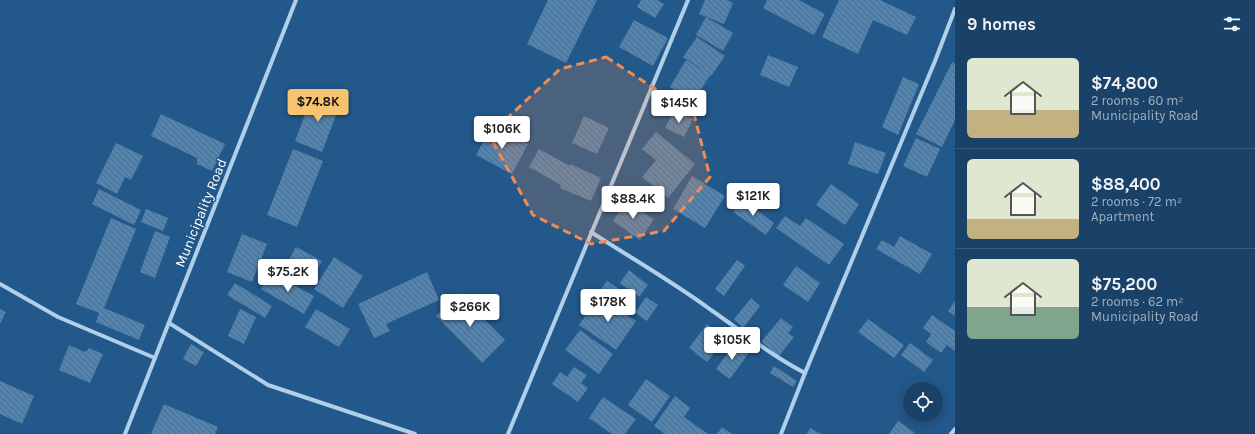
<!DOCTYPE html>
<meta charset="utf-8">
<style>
:root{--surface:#1a4268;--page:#274d71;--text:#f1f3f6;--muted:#9fb0c0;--line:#385b7c;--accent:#f6c471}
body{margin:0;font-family:Karla,sans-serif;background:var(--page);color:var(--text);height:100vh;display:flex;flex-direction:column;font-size:15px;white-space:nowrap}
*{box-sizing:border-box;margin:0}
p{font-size:13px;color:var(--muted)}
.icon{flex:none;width:22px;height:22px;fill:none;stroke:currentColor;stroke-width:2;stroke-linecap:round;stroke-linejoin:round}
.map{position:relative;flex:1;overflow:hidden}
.details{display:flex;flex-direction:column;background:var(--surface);width:300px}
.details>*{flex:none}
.fabs{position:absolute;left:903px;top:382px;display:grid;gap:8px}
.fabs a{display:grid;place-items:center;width:40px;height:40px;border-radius:50%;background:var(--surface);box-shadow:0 2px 10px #0003,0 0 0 1px var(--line);font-size:20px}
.price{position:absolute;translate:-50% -34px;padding:0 9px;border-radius:4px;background:#fff;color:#222;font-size:13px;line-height:26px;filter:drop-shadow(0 1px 2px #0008)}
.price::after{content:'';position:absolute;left:50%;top:24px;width:12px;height:9px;margin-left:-6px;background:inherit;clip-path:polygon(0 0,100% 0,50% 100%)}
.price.on{background:var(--accent);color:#111}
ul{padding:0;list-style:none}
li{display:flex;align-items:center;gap:12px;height:100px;padding:0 12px}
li+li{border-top:1px solid var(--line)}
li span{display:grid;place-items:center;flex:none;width:112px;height:80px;border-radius:6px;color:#555}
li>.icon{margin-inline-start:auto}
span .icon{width:48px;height:48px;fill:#fffc;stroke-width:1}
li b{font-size:17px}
h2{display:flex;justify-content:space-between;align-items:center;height:48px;padding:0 12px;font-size:17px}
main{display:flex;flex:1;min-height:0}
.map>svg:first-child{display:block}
</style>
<main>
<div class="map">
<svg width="955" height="434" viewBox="0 0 955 434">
<defs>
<pattern id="building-back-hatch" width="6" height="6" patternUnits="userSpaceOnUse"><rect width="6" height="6" fill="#4f84b3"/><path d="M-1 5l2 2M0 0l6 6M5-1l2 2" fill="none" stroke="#4e6b85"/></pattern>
</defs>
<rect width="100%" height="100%" fill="#22588a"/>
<!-- building -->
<g fill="url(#building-back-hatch)">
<polygon points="548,0 597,0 566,63 527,44"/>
<polygon points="641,0 657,0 664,4 655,18 637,7"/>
<polygon points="705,0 727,0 733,3 724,24 699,14"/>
<polygon points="767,0 799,0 825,14 814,35 763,8"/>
<polygon points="839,0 880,0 916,17 907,35 873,20 858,54 822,37"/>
<polygon points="706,17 733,33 723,51 696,35"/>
<polygon points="634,20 668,38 653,66 619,47"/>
<polygon points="697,37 725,56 711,76 710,75 694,101 670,87 686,60 705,71 683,57"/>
<polygon points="768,55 798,67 789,87 760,75"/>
<polygon points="952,62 955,64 955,120 942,147 916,134"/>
<polygon points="903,77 919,84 898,135 882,127"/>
<polygon points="313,94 340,105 322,152 295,141"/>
<polygon points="674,110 693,119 684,137 665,128"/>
<polygon points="161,114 225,144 212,171 197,164 197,158 151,136"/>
<polygon points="584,116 609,128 597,154 572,143"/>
<polygon points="492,125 528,144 512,174 476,155"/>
<polygon points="656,132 695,164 668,198 642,177 656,160 642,149"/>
<polygon points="916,138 940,149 927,177 903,166"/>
<polygon points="855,142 886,153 878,174 848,164"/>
<polygon points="116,143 143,156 131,180 125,177 117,194 96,183"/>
<polygon points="293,149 323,161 297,227 267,215"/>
<polygon points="539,149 570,166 570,164 601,178 591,201 560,188 561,185 529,167"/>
<polygon points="692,176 725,196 705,228 673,209"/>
<polygon points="831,184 859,204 845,225 816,205"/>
<polygon points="99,189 141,210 134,225 92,204"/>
<polygon points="742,199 774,223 766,235 733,212"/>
<polygon points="626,201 654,219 640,240 613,221"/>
<polygon points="146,209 168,218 163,231 141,222"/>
<polygon points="785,216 800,226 806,218 844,244 829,265 776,228"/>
<polygon points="111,218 136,229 104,308 145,325 139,340 96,322 99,313 76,304"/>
<polygon points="155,231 170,237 155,278 140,272"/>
<polygon points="242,234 267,244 252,282 227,272"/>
<polygon points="900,236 932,254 920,274 876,249 882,240 894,247"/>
<polygon points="296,247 322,261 309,284 283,271"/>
<polygon points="334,257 363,276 343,308 314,289"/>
<polygon points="737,260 745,266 724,296 715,289"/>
<polygon points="796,266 820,283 808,302 783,285"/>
<polygon points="629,270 648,285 639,297 620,283"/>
<polygon points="270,272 314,296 304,314 261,289"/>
<polygon points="427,272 439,300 386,324 390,331 374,338 358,304"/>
<polygon points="607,281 632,297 626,306 601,289"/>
<polygon points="235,283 272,306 265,318 227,295"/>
<polygon points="458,293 505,340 482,363 436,316"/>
<polygon points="599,296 636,321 616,350 579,325"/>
<polygon points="646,297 658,305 647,321 635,313"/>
<polygon points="751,298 760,306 743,328 734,319"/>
<polygon points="955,301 955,316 948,311"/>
<polygon points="0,309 6,312 0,324"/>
<polygon points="240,309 256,317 244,344 228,336"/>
<polygon points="316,309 350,329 339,347 305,327"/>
<polygon points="932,315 955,331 955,351 947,345 941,353 926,342 931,334 923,328"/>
<polygon points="781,318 793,327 788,333 794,337 779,356 761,342"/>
<polygon points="868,319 904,345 894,358 858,332"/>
<polygon points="707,324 726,338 707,362 689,348"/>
<polygon points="580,330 613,354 599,374 565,350"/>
<polygon points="735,343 748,354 730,379 716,369"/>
<polygon points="910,343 933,360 924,372 901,355"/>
<polygon points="191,344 204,352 196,366 183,359"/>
<polygon points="69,345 85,352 89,348 103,354 90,383 59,370"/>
<polygon points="774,366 797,381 793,387 770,373"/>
<polygon points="574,367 587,375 581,383 588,388 578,402 552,384 560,372 567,377"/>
<polygon points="646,379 670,396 652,422 628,405"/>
<polygon points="0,381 34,396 22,424 0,414"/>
<polygon points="675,396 690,408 684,417 708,434 665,434 654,426"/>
<polygon points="603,397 636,419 625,434 612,434 589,418"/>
<polygon points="164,404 218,427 215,434 151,434"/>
<polygon points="898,421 915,433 914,434 889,434"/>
<polygon points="722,427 732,434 717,434"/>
<polygon points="810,428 821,434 807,434"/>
</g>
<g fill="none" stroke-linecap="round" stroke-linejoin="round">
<!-- street -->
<g stroke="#afcfea" stroke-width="4">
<path d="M591,232c40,26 82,50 120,78 32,22 59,45 94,63"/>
<polyline points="0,284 58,317 155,358"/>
<polyline points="169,323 268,385 415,434"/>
<polyline points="125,434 296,0"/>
<polyline points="508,434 688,0"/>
<polyline points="781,434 805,373 935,61 955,9"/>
<polyline points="951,434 955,429"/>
</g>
</g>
<!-- marked area -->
<path fill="#ef8b55" fill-opacity="0.2" stroke="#ef8b55" stroke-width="3" stroke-dasharray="8 5" stroke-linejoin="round" d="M606,57l88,57 16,63 -46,54 -73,13 -58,-29 -44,-80 71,-66z"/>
<g text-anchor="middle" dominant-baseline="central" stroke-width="3" stroke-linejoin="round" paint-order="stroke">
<!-- street labels -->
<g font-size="14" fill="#fff" stroke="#22588a">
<text transform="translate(201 213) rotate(-68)">Municipality Road</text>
</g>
</g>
</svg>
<div class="fabs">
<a><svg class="icon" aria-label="locate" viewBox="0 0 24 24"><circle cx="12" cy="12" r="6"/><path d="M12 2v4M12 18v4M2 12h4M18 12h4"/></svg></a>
</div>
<b class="price on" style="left:318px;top:123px">$74.8K</b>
<b class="price" style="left:679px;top:124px">$145K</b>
<b class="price" style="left:502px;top:150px">$106K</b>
<b class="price" style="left:753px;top:217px">$121K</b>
<b class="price" style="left:633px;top:220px">$88.4K</b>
<b class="price" style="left:288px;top:293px">$75.2K</b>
<b class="price" style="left:608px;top:323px">$178K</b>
<b class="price" style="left:470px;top:328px">$266K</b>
<b class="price" style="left:732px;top:361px">$105K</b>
</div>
<section class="details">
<h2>9 homes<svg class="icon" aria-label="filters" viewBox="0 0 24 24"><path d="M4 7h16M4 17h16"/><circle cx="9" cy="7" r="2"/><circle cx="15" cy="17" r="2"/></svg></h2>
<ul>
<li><span style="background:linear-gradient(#dfe7d0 65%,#c2b280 0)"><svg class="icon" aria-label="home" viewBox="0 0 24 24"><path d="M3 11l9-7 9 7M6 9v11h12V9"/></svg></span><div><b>$74,800</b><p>2 rooms · 60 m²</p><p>Municipality Road</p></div></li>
<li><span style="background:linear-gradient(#dfe7d0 75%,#c2b280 0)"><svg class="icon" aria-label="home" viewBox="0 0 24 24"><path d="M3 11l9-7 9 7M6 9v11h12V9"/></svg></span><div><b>$88,400</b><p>2 rooms · 72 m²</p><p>Apartment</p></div></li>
<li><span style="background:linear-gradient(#dfe7d0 60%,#7fa58c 0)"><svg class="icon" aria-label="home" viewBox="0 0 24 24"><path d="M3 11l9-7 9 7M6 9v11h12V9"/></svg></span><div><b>$75,200</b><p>2 rooms · 62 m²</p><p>Municipality Road</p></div></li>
</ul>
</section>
</main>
